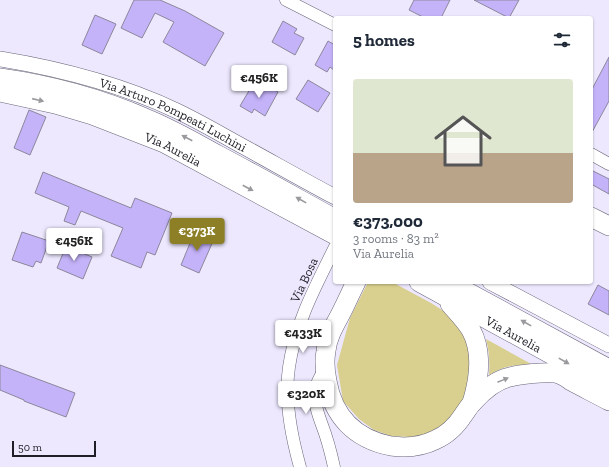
<!DOCTYPE html>
<meta charset="utf-8">
<style>
:root{--surface:#fff;--page:#f6f6f7;--text:#1f2937;--muted:#747a83;--line:#e0e1e3;--accent:#8c7f25}
body{margin:0;font-family:"Zilla Slab",serif;background:var(--page);color:var(--text);height:100vh;display:flex;flex-direction:column;font-size:15px;white-space:nowrap}
*{box-sizing:border-box;margin:0}
p{font-size:13px;color:var(--muted)}
.icon{flex:none;width:22px;height:22px;fill:none;stroke:currentColor;stroke-width:2;stroke-linecap:round;stroke-linejoin:round}
.map{position:relative;flex:1;overflow:hidden}
.drawer{position:absolute;left:333px;top:16px;width:260px;height:268px;display:flex;flex-direction:column;background:var(--surface);border-radius:4px;box-shadow:0 1px 3px #0004}
.drawer>*{flex:none}
.scale{position:absolute;left:12px;bottom:10px;width:84px;box-sizing:border-box;padding-left:4px;border:2px solid #1f1d25;border-top:0;font-size:11px;line-height:14px;white-space:nowrap;color:#1f1d25;-webkit-text-stroke:3px #ede8fe;paint-order:stroke}
.price{position:absolute;translate:-50% -34px;padding:0 9px;border-radius:4px;background:#fff;color:#222;font-size:13px;line-height:26px;filter:drop-shadow(0 1px 2px #0008)}
.price::after{content:'';position:absolute;left:50%;top:24px;width:12px;height:9px;margin-left:-6px;background:inherit;clip-path:polygon(0 0,100% 0,50% 100%)}
.price.active{background:var(--accent);color:#fff}
ul{padding:0;list-style:none}
li{display:grid;align-content:center;gap:8px;height:212px;padding:0 20px}
li+li{border-top:1px solid var(--line)}
li span{display:grid;place-items:center;height:124px;border-radius:4px;color:#555}
li>.icon{margin-inline-start:auto}
span .icon{width:72px;height:72px;fill:#fffc;stroke-width:1}
li b{font-size:17px}
h2{display:flex;justify-content:space-between;align-items:center;height:48px;padding:0 20px;font-size:17px}
.map>svg:first-child{display:block}
</style>
<div class="map">
<svg width="609" height="467" viewBox="0 0 609 467">
<rect width="100%" height="100%" fill="#ede8fe"/>
<!-- green -->
<g fill="#d9cf8e">
<polygon points="368,282 392,282 431,303 450,315 462,325 475,379 456,412 440,427 432,431 422,435 410,437 391,436 374,430 359,419 343,401 337,365 350,318"/>
<path d="M486,339l47,26c-16,-1 -30,1 -44,10 1,-13 0,-25 -3,-36z"/>
</g>
<!-- building -->
<g fill="#c5b3fa" stroke="#8c879b">
<polygon points="134,0 160,0 185,11 224,33 205,66 163,42 174,22 155,13 142,38 121,28"/>
<polygon points="414,0 450,0 441,18 425,18 409,10"/>
<polygon points="474,0 519,0 509,18"/>
<polygon points="95,15 116,24 102,54 82,45"/>
<polygon points="283,21 297,29 294,33 304,38 295,55 272,42"/>
<polygon points="328,41 335,45 335,71 330,67 327,72 315,65"/>
<polygon points="609,57 609,101 591,134 591,91"/>
<polygon points="308,80 330,93 318,112 296,99"/>
<polygon points="253,84 263,89 266,85 278,92 265,116 254,109 252,113 240,106"/>
<polygon points="29,110 46,117 30,155 14,148"/>
<polygon points="591,170 609,179 609,194 591,184"/>
<polygon points="43,172 131,208 135,198 172,213 155,255 147,252 141,268 111,256 123,228 81,211 75,225 64,221 69,207 35,193"/>
<polygon points="195,231 214,239 199,273 181,265"/>
<polygon points="22,232 49,241 41,263 36,261 33,267 12,260"/>
<polygon points="66,246 92,257 83,279 57,268"/>
<polygon points="598,285 609,291 609,315 588,304"/>
<polygon points="0,365 75,393 66,417 24,401 24,400 0,390"/>
</g>
<g fill="none" stroke-linecap="round" stroke-linejoin="round">
<!-- minor casing -->
<g stroke="#696577" stroke-width="13">
<g id="minor">
<polyline points="286,0 335,25"/>
<polyline points="591,154 609,164"/>
<path d="M325,368c-4,8 -9,15 -10,23 -1,12 3,23 7,34 5,13 9,28 12,42"/>
<path d="M300,467c-9,-32 -16,-67 -11,-100 6,-43 27,-82 46,-120"/>
</g>
</g>
<!-- tertiary casing -->
<g stroke="#696577" stroke-width="16">
<g id="tertiary">
<path id="s1" d="M0,59c61,10 122,26 177,52 23,11 45,24 67,36 31,17 61,34 91,50"/>
<polyline points="490,282 609,345"/>
</g>
</g>
<!-- trunk casing -->
<g stroke="#696577" stroke-width="20">
<g id="trunk">
<path d="M0,78c50,7 99,20 145,40 25,10 48,23 71,36 40,21 79,43 119,65"/>
<path id="s2" d="M0,92l55,12 37,11 72,28 171,92"/>
<polyline points="591,217 609,226"/>
<path d="M356,282c-6,12 -11,24 -17,35 -6,11 -12,22 -13,34 -2,10 -1,20 1,30 6,35 28,58 64,65 15,2 30,1 44,-6 12,-5 22,-15 29,-26 3,-4 5,-8 9,-12 10,-11 22,-22 37,-25 11,-3 34,-5 45,-4 6,1 12,5 16,8 13,7 25,13 38,20"/>
<path id="s3" d="M419,282l190,104"/>
<polyline points="449,282 609,369"/>
<path d="M450,304c7,8 16,17 21,26 12,22 8,50 1,73"/>
</g>
</g>
<!-- minor -->
<use href="#minor" stroke="#fff" stroke-width="12"/>
<!-- tertiary -->
<use href="#tertiary" stroke="#fff" stroke-width="15"/>
<!-- trunk -->
<use href="#trunk" stroke="#fff" stroke-width="19"/>
</g>
<!-- one-way arrows -->
<defs><path id="oneway-solid" d="M-6-.8H1V-3.2L6.5 0L1 3.2V.8H-6Z"/></defs>
<g fill="#9a999d">
<use href="#oneway-solid" transform="translate(38 100) rotate(13)"/>
<use href="#oneway-solid" transform="translate(187 138) rotate(-152)"/>
<use href="#oneway-solid" transform="translate(248 188) rotate(28)"/>
<use href="#oneway-solid" transform="translate(301 200) rotate(-151)"/>
<use href="#oneway-solid" transform="translate(526 323) rotate(-151)"/>
<use href="#oneway-solid" transform="translate(564 361) rotate(29)"/>
<use href="#oneway-solid" transform="translate(503 380) rotate(-22)"/>
</g>
<g text-anchor="middle" dominant-baseline="central" stroke-width="4" stroke-linejoin="round" paint-order="stroke">
<!-- street labels -->
<g font-size="13" fill="#1f1d25" stroke="#ede8fe">
<text stroke="none"><textPath href="#s1" startOffset="183">Via Arturo Pompeati Luchini</textPath></text>
<text stroke="none"><textPath href="#s2" startOffset="183">Via Aurelia</textPath></text>
<text transform="translate(304 280) rotate(-65)">Via Bosa</text>
<text stroke="none"><textPath href="#s3" startOffset="108">Via Aurelia</textPath></text>
</g>
</g>
</svg>
<div class="scale">50 m</div>
<b class="price" style="left:259px;top:99px">€456K</b>
<b class="price active" style="left:197px;top:252px">€373K</b>
<b class="price" style="left:74px;top:262px">€456K</b>
<b class="price" style="left:303px;top:354px">€433K</b>
<b class="price" style="left:306px;top:415px">€320K</b>
<section class="drawer">
<h2>5 homes<svg class="icon" aria-label="filters" viewBox="0 0 24 24"><path d="M4 7h16M4 17h16"/><circle cx="9" cy="7" r="2"/><circle cx="15" cy="17" r="2"/></svg></h2>
<ul>
<li><span style="background:linear-gradient(#dfe7d0 60%,#b9a48a 0)"><svg class="icon" aria-label="home" viewBox="0 0 24 24"><path d="M3 11l9-7 9 7M6 9v11h12V9"/></svg></span><div><b>€373,000</b><p>3 rooms · 83 m²</p><p>Via Aurelia</p></div></li>
</ul>
</section>
</div>
